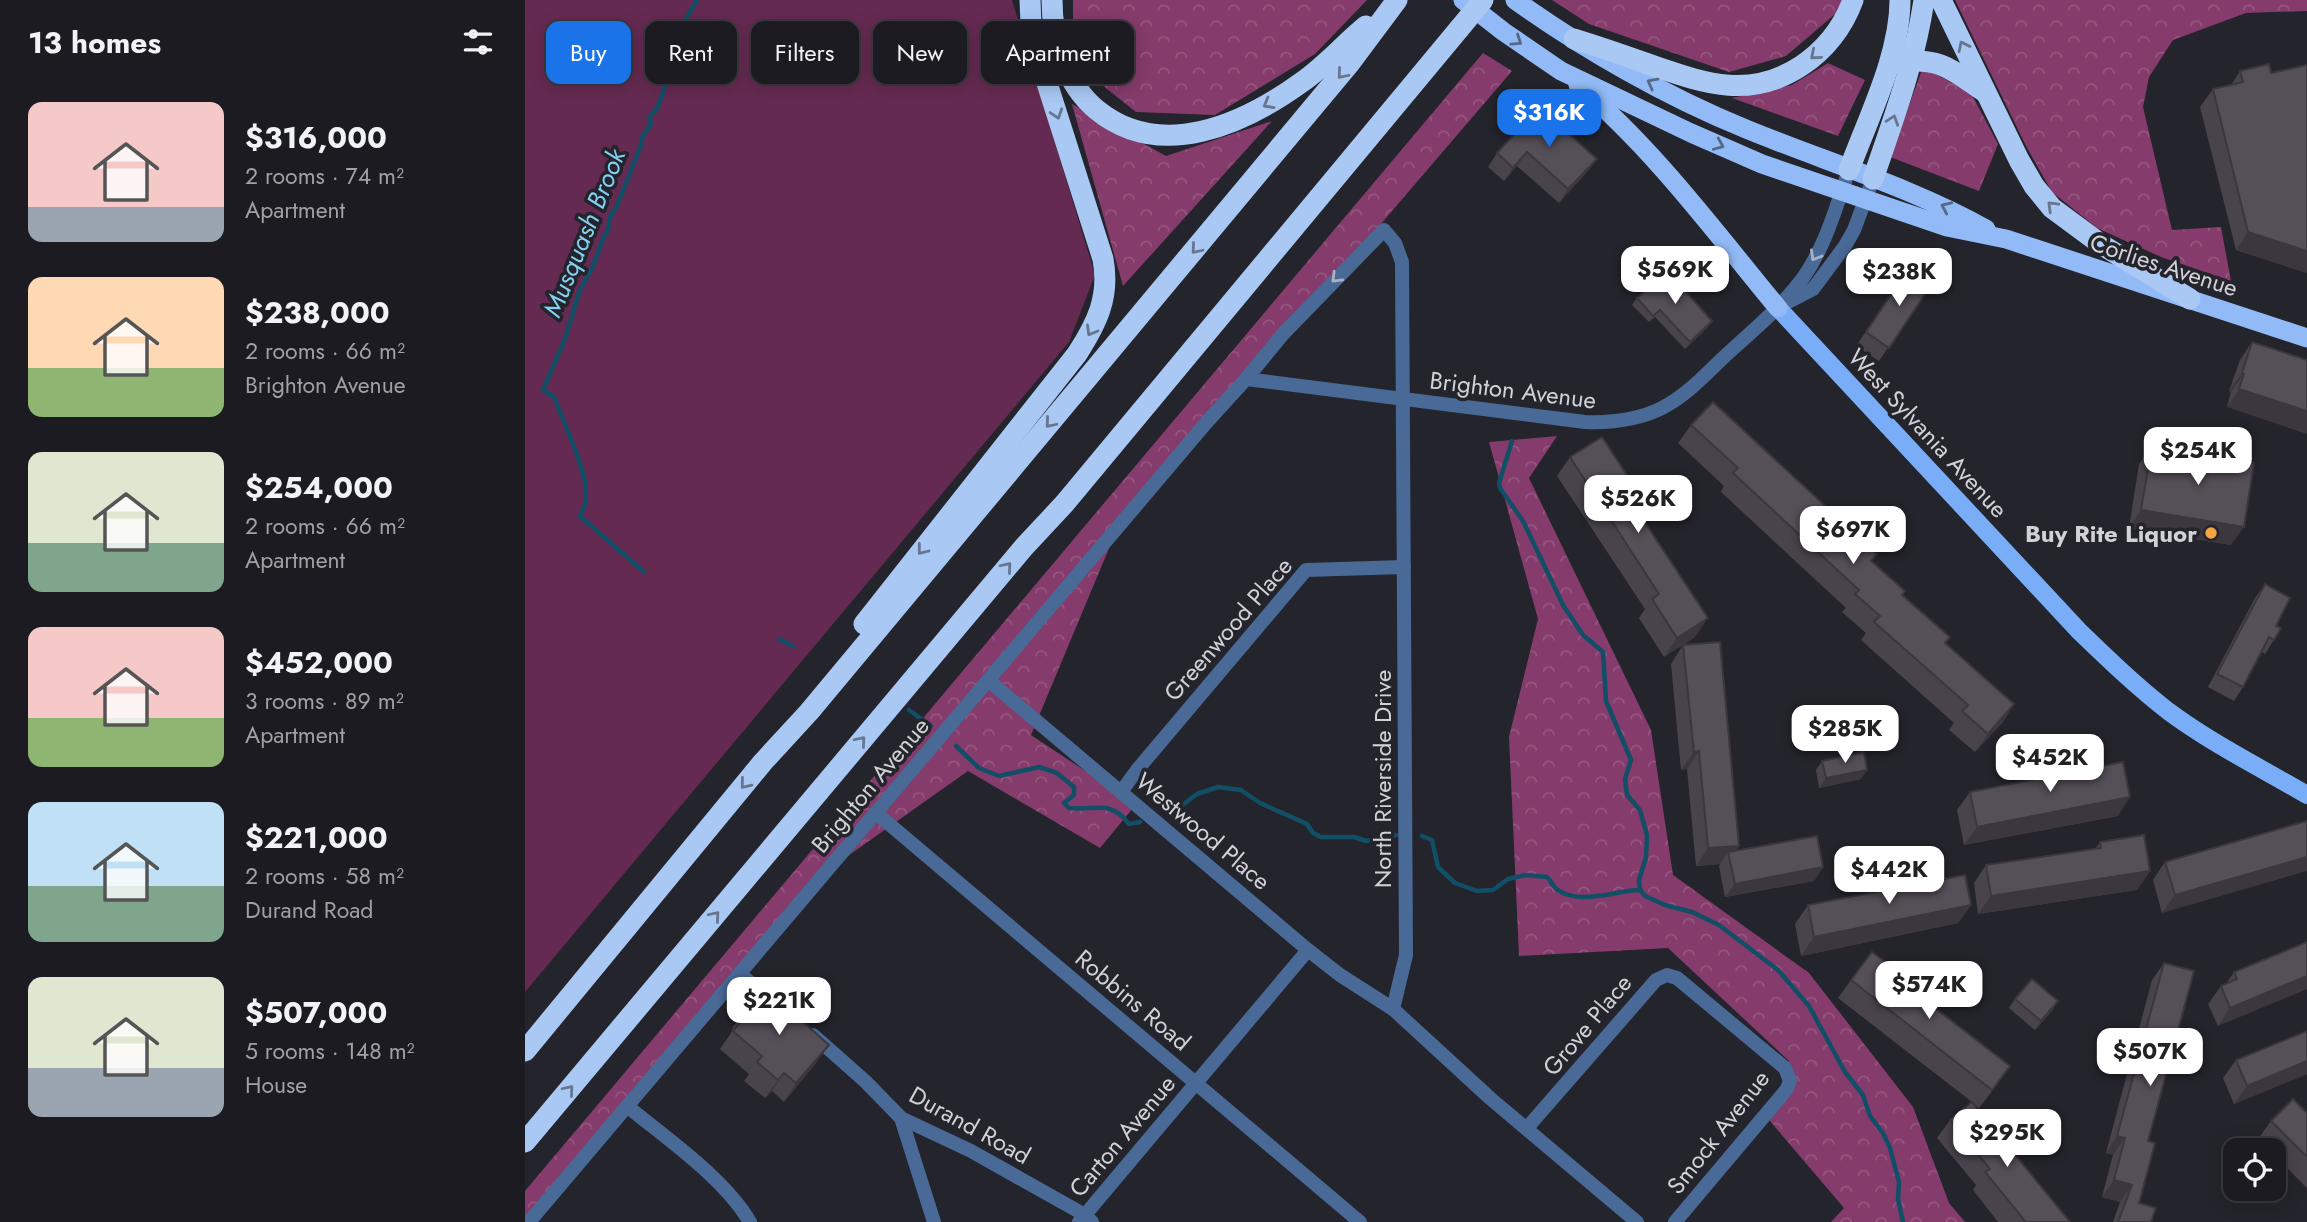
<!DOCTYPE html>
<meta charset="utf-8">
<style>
:root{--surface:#1b1b21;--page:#28282e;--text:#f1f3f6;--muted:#a0a1a5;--line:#39393f;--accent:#1a73e8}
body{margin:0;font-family:Jost,sans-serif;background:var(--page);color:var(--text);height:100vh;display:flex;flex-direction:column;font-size:26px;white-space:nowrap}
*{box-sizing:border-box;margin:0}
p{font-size:23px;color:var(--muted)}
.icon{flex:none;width:38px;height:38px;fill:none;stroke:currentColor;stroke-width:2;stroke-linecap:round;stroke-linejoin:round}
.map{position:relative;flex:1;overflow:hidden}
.side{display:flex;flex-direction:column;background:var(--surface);width:525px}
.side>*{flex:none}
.top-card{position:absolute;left:21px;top:21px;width:665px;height:63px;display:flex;gap:14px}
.fabs{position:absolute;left:1698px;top:1138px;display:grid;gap:14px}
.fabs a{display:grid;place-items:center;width:63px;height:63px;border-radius:14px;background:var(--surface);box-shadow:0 4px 18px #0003,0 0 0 2px var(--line);font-size:35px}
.price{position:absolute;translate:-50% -60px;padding:0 16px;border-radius:14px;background:#fff;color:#222;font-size:23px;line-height:46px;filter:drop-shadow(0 2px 4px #0008)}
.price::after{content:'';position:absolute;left:50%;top:42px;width:21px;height:16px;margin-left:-10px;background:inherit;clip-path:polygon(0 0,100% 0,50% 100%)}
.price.current{background:var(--accent);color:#fff}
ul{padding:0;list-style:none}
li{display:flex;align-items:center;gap:21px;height:175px;padding:0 28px}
li span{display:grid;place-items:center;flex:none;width:196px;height:140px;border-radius:14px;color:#555}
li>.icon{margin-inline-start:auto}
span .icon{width:84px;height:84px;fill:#fffc;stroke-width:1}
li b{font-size:30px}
h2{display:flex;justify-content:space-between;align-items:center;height:84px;padding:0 28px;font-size:30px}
.tag{padding:0 24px;border-radius:14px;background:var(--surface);box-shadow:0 4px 18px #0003,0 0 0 2px var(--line);font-size:24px;line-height:63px}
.tag.current{background:var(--accent);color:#fff}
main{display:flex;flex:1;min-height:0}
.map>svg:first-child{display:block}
</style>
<main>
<section class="side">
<h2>13 homes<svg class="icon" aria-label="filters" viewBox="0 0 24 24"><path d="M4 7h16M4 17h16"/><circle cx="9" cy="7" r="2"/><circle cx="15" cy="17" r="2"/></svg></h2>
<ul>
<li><span style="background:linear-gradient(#f6c9c9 75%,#9aa5b1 0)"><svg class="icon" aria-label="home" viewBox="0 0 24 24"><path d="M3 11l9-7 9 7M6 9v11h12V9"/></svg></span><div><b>$316,000</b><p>2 rooms · 74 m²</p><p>Apartment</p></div></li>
<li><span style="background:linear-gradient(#ffd9b3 65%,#8fb573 0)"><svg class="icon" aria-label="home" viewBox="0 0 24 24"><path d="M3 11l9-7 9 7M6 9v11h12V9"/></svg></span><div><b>$238,000</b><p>2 rooms · 66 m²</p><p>Brighton Avenue</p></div></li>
<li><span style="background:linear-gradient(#dfe7d0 65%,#7fa58c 0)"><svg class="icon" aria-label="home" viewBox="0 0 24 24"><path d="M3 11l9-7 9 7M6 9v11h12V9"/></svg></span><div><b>$254,000</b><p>2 rooms · 66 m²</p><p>Apartment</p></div></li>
<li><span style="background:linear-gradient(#f6c9c9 65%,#8fb573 0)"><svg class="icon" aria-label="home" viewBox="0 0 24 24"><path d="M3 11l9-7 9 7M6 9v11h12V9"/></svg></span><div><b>$452,000</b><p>3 rooms · 89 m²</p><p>Apartment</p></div></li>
<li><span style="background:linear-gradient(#bfe0f5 60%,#7fa58c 0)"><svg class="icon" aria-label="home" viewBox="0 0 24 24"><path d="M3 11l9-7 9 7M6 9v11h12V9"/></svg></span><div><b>$221,000</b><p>2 rooms · 58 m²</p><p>Durand Road</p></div></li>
<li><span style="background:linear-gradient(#dfe7d0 65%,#9aa5b1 0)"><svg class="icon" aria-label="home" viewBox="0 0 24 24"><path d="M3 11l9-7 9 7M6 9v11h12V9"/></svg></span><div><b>$507,000</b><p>5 rooms · 148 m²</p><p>House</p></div></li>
</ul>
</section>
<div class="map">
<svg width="1782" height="1222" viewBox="0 0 1782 1222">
<defs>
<pattern id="forest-crowns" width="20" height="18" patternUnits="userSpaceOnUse" patternTransform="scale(1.75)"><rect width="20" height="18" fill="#853b6b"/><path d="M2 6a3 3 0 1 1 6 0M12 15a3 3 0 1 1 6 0" fill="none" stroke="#95567f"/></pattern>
</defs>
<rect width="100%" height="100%" fill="#24242c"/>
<!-- grass -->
<polygon fill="#652a51" points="0,0 487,0 570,275 544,342 0,992"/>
<!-- forest -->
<g fill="url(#forest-crowns)">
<polygon points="548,0 842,0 790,54 690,115 611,112 548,62"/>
<polygon points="1027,0 1317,0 1316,9 1261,56 1204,72 1064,24"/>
<polygon points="1430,0 1782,0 1782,11 1721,13 1648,40 1624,77 1618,107 1647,230 1696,227 1706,281 1636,257 1572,228 1527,192 1502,148"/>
<polygon points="958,53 987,71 590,534 506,735 589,790 608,808 575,848 443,771 303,870 0,1222 0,1191"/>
<polygon points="1303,63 1340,80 1313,136 1207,98 1267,85"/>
<polygon points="1398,67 1446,93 1473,144 1454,191 1365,157"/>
<polygon points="547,104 641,156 747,121 598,286"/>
<polygon points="1032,436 1004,478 1126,730 1148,875 1284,973 1388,1107 1424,1203 1440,1222 1306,1222 1319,1208 1245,1121 1264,1061 1143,948 994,956 984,737 1013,619 964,442"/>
</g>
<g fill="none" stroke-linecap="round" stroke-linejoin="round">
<!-- stream -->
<g stroke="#114f66" stroke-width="4.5">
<polyline points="987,441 974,483 975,488 998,521 1038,605 1058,635 1078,652 1081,701 1106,760 1100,779 1102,795 1115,810 1122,835 1121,857 1114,880 1115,890"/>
<polyline points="119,572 55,516 61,502 60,481 52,454 29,397 18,390 41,336 54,292 68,266 79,236 82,233 86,214 91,208 116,145 117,137 126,124 124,117 131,110 137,96 147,57 157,37 160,20 172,0"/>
<polyline points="254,639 268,646"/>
<polyline points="384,710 406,726"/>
<path d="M431,746l23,22 20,8 40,-9 18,6 17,14v8l-10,8 5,5c28,3 41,-9 60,16l11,-2"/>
<polyline points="648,812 672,794 693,787 716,790 735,803 782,824 788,833 796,837 829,837 841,841 871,835"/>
<path d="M897,836l10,4 6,27 17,16 22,8 16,-1 15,-11 18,-4 21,2c4,4 7,11 11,13 22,16 59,0 82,0l5,6 20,9 27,7 27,13 59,45 31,36 36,66 18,23 7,21 13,17 7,15 9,34 -1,17 5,23"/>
</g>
<!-- minor -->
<g stroke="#496996" stroke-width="14">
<polyline points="721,379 758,334 859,230 870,243 877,262 881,955 868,1009 966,1099 1112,1222"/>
<polyline points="463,680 783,950 815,975 868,1009"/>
<polyline points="596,792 612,770 781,570 879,567"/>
<polyline points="351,813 835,1222"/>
<polyline points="215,974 249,1002"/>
<polyline points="288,1035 341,1082 376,1118 446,1151 560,1215 567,1222"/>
<path d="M102,1106c40,33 97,72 123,116"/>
<polyline points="376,1118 409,1222"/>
<polyline points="1002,1128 1131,980 1142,975 1152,978 1260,1068 1265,1081 1262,1089 1150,1222"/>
<polyline points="554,1222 783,950"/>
</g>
<!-- tertiary -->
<g stroke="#496996" stroke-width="14">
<polyline points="1261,303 1288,289 1320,246 1329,230 1348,179"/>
<path d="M4,1222l677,-799 40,-44 339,43c26,1 53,-2 77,-14 24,-12 43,-33 62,-51 27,-25 57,-49 79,-79 23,-33 33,-71 46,-108"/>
</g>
<!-- primary -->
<path stroke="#79adf7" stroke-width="18" d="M1253,308l301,323c29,28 57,55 89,80 43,32 93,57 139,84"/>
<!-- trunk -->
<g stroke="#91baf6" stroke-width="19">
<polyline points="938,0 979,32 1036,71 1166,133 1237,164 1422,227 1481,239 1782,338"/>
<path d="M990,0c70,50 152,97 231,129 80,33 165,58 240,100"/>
<path d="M1053,85c76,64 137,147 200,223"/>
</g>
<!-- motorway -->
<g stroke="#a9c8f4" stroke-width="21">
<path d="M527,0c0,39 14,85 45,110 64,52 147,14 205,-28 23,-16 42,-38 64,-56"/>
<polyline points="1416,0 1494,160 1509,186 1527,208 1577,245 1665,299"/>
<path d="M1049,39c26,8 52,17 77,26 53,18 98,35 150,1 24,-16 42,-39 52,-66"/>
<path d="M1376,62c40,-5 52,9 84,30"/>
<path d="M1324,170c19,-52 51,-114 51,-170"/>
<path d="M1348,179c20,-59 42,-117 51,-179"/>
<path d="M339,624l213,-270c20,-31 33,-57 26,-95l-64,-201 -8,-34 -1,-24"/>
<polyline points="0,1051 238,762 284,712 825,63 872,0"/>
<polyline points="0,1142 499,547 540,503 934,29"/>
</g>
<!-- motorway-bridge -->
<polyline stroke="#a9c8f4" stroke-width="21" points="934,29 958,0"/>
</g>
<!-- wall -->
<g fill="#49444c">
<polygon points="1782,65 1782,273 1711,250 1675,107 1688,89 1706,85 1715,71 1746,73"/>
<polygon points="1014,107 1072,159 1062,172 1034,203 992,166 979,181 963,167 972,153"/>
<polygon points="1380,274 1383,276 1408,282 1354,361 1331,346"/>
<polygon points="1112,298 1187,321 1182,328 1160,349 1130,317 1124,322 1107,305"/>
<polygon points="1727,342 1782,360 1702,407 1706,392 1704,391 1715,360"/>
<polygon points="1166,425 1352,554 1347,561 1380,591 1377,595 1425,637 1420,644 1489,704 1477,723 1450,752 1424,730 1429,723 1336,640 1341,633 1317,612 1321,608 1196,492 1199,486 1153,443"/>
<polygon points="1627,446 1706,545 1604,528 1614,464"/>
<polygon points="1045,457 1120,503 1113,512 1170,637 1139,657 1114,618 1120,609 1032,476"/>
<polygon points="1740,584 1751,626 1749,640 1740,654 1737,652 1718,687 1709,701 1683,687 1730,598"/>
<polygon points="1158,645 1211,851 1298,867 1289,881 1200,897 1194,866 1195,864 1171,866 1162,769 1156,770 1146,664"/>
<polygon points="1297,761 1336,779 1294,788 1291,770"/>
<polygon points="1445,792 1593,816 1439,845 1432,810"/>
<polygon points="1782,821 1637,913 1628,880 1640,862"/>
<polygon points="1575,842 1625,871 1612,890 1453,914 1449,883 1461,865 1570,849"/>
<polygon points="1283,905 1446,905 1433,923 1276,956 1270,924"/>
<polygon points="1782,942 1693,1026 1683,1004 1696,986 1701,984 1709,972"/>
<polygon points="1639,963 1614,1203 1626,1222 1588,1222 1595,1202 1577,1197 1588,1155 1581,1153 1627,980"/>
<polygon points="1326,980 1380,985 1472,1085 1454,1108 1449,1104 1545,1222 1473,1222 1448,1190 1451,1185 1412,1138 1425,1120 1447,1102 1313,998"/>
<polygon points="1490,999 1527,1011 1510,1030 1484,1008"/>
<polygon points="220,1009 291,1063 259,1102 247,1091 240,1098 219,1081 224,1074 195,1049 206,1033 208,1027"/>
<polygon points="1782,1031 1782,1074 1709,1104 1698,1078 1711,1060"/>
<polygon points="1782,1113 1782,1188 1748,1154 1748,1150 1744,1150 1733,1139 1746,1121"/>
</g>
<!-- shaded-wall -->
<g fill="#3c373e">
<polygon points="1002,152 992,166 979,181 988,168"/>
<polygon points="1072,159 1062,172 1034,203 1043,189"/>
<polygon points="1723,232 1782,251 1782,273 1711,250"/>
<polygon points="1187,321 1182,328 1160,349 1165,342"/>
<polygon points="1717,373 1719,374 1706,392 1704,391"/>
<polygon points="1714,389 1782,411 1782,434 1702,407"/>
<polygon points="1616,510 1719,527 1706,545 1604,528"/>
<polygon points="1183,618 1170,637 1139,657 1152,638"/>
<polygon points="1489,704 1477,723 1450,752 1463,734"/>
<polygon points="1174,751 1162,769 1156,770 1169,752"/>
<polygon points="1342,770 1336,779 1294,788 1301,778"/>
<polygon points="1605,797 1593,816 1439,845 1452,827"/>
<polygon points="1214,846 1205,859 1203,852 1195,864 1171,866 1183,848"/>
<polygon points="1782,857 1782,871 1637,913 1650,895"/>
<polygon points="1298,867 1289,881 1200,897 1210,884"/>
<polygon points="1625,871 1612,890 1453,914 1466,896"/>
<polygon points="1446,905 1433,923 1276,956 1289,937"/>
<polygon points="1782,976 1782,989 1693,1026 1705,1008"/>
<polygon points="1533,1001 1527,1011 1510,1030 1516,1021"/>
<polygon points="304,1045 291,1063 259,1102 271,1083"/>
<polygon points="1782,1061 1782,1074 1709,1104 1722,1086"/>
<polygon points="1485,1066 1472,1085 1454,1108 1467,1090"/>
<polygon points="259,1073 247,1091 240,1098 253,1080"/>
<polygon points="1592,1136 1600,1138 1588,1155 1581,1153"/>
<polygon points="1589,1180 1607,1185 1595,1202 1577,1197"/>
</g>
<!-- building -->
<g fill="#554f58" stroke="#3c373e" stroke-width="2">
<polygon points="1744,64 1746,73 1782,65 1782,251 1723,232 1688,89 1718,82 1715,71"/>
<polygon points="1014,107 1072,159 1043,189 1002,152 988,168 972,153"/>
<polygon points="1388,269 1408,282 1364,348 1341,332 1380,274 1384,277"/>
<polygon points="1142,271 1187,321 1165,342 1135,310 1128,316 1112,298"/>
<polygon points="1727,342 1782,360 1782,411 1714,389 1719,374 1717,373"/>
<polygon points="1188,402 1352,554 1346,561 1380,591 1377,595 1425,637 1420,643 1489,704 1463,734 1437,711 1443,705 1349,622 1355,616 1330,594 1334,590 1208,473 1213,468 1166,425"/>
<polygon points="1077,437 1120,503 1111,509 1183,618 1152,638 1127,599 1134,594 1045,457"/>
<polygon points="1627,446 1729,463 1719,527 1616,510"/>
<polygon points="1740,584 1765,598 1751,626 1756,628 1749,640 1744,637 1718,687 1692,674"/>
<polygon points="1195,642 1214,846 1183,848 1174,751 1169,752 1158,645"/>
<polygon points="1339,752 1342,770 1301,778 1297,761"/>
<polygon points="1598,762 1605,797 1452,827 1445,792"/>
<polygon points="1782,821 1782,857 1650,895 1640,862"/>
<polygon points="1619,835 1625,871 1466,896 1461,865 1576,848 1575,842"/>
<polygon points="1292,836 1298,867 1210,884 1203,852"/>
<polygon points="1440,875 1446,905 1289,937 1283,905"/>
<polygon points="1782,942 1782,976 1705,1008 1696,986 1712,979 1709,972"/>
<polygon points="1347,952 1384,980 1380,985 1485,1066 1467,1090 1326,980"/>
<polygon points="1639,963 1669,971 1623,1141 1630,1143 1614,1203 1631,1208 1626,1222 1593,1222 1607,1185 1589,1180 1600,1138 1592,1136"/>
<polygon points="1507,979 1533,1001 1516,1021 1490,999"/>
<polygon points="239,987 304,1045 271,1083 259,1073 253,1080 232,1062 237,1056 208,1031 220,1016 218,1015 220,1009"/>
<polygon points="1782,1031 1782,1061 1722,1086 1711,1060"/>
<polygon points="1768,1099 1782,1113 1782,1157 1746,1121"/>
<polygon points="1447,1102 1545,1222 1499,1222 1500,1221 1460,1172 1465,1169 1425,1120"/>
</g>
<!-- one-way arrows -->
<defs><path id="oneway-chevron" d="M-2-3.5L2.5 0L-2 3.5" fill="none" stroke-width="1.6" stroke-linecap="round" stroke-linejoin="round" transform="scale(1.75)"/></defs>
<g stroke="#556887">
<use href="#oneway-chevron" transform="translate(992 41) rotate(34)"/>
<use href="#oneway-chevron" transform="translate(1127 83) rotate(-152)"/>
<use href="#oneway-chevron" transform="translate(1194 145) rotate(23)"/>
<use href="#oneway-chevron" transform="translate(1421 207) rotate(-156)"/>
</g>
<g stroke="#667690">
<use href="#oneway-chevron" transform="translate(1438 46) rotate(-116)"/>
<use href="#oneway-chevron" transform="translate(1290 55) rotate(139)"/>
<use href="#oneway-chevron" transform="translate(817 74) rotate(130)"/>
<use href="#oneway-chevron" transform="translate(743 104) rotate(150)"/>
<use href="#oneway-chevron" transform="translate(532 114) rotate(72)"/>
<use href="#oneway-chevron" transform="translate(1368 120) rotate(-71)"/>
<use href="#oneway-chevron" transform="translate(1527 206) rotate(-136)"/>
<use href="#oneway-chevron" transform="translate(671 249) rotate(130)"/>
<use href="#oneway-chevron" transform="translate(566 331) rotate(120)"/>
<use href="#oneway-chevron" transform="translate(525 423) rotate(130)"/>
<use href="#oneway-chevron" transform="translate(397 550) rotate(128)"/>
<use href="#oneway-chevron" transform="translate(482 567) rotate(-50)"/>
<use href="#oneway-chevron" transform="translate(336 741) rotate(-50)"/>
<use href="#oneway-chevron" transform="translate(220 784) rotate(129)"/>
<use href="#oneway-chevron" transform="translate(190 916) rotate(-50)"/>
<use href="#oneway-chevron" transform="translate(44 1090) rotate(-50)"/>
</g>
<g stroke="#a8b2c4">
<use href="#oneway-chevron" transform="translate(1290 256) rotate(120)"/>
<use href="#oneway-chevron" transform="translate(811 278) rotate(135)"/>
</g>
<!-- markers -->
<circle fill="#f3a443" stroke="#24242c" stroke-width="2.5" cx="1686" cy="533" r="7"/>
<g text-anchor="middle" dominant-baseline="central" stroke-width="7" stroke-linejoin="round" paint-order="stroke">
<!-- street labels -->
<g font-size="24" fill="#d1d1d7" stroke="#24242c">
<text transform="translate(1639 265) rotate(18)">Corlies Avenue</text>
<text transform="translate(988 390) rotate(7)">Brighton Avenue</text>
<text transform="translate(1403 433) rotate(47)">West Sylvania Avenue</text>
<text transform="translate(703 629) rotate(-49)">Greenwood Place</text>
<text transform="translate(857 779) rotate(-90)">North Riverside Drive</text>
<text transform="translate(345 785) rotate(-50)">Brighton Avenue</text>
<text transform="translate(678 831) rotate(40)">Westwood Place</text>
<text transform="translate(608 1000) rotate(40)">Robbins Road</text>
<text transform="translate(1062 1025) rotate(-50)">Grove Place</text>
<text transform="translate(445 1125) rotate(29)">Durand Road</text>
<text transform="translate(1193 1132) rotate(-52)">Smock Avenue</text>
<text transform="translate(597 1136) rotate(-50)">Carton Avenue</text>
</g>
<!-- poi labels -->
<g font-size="24" font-weight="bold" fill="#d1d1d7" stroke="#24242c" text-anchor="end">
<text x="1672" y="533">Buy Rite Liquor</text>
</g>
<!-- water labels -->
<g font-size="26" font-style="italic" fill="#84d0f2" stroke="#24242c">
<text transform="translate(59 233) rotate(-68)">Musquash Brook</text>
</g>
</g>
</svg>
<div class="fabs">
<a><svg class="icon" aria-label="locate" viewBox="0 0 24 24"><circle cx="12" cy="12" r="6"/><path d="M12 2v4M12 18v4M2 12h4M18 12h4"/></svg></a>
</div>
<b class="price current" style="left:1024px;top:149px">$316K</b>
<b class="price" style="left:1150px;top:306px">$569K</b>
<b class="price" style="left:1374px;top:308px">$238K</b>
<b class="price" style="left:1673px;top:487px">$254K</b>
<b class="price" style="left:1113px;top:535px">$526K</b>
<b class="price" style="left:1328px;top:566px">$697K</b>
<b class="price" style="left:1320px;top:765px">$285K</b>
<b class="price" style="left:1525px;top:794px">$452K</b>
<b class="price" style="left:1364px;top:906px">$442K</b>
<b class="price" style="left:1404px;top:1021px">$574K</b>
<b class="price" style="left:254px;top:1037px">$221K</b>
<b class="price" style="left:1625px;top:1088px">$507K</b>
<b class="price" style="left:1482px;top:1169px">$295K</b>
<div class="top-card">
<a class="tag current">Buy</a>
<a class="tag">Rent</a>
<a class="tag">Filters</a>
<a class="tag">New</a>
<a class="tag">Apartment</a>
</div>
</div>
</main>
